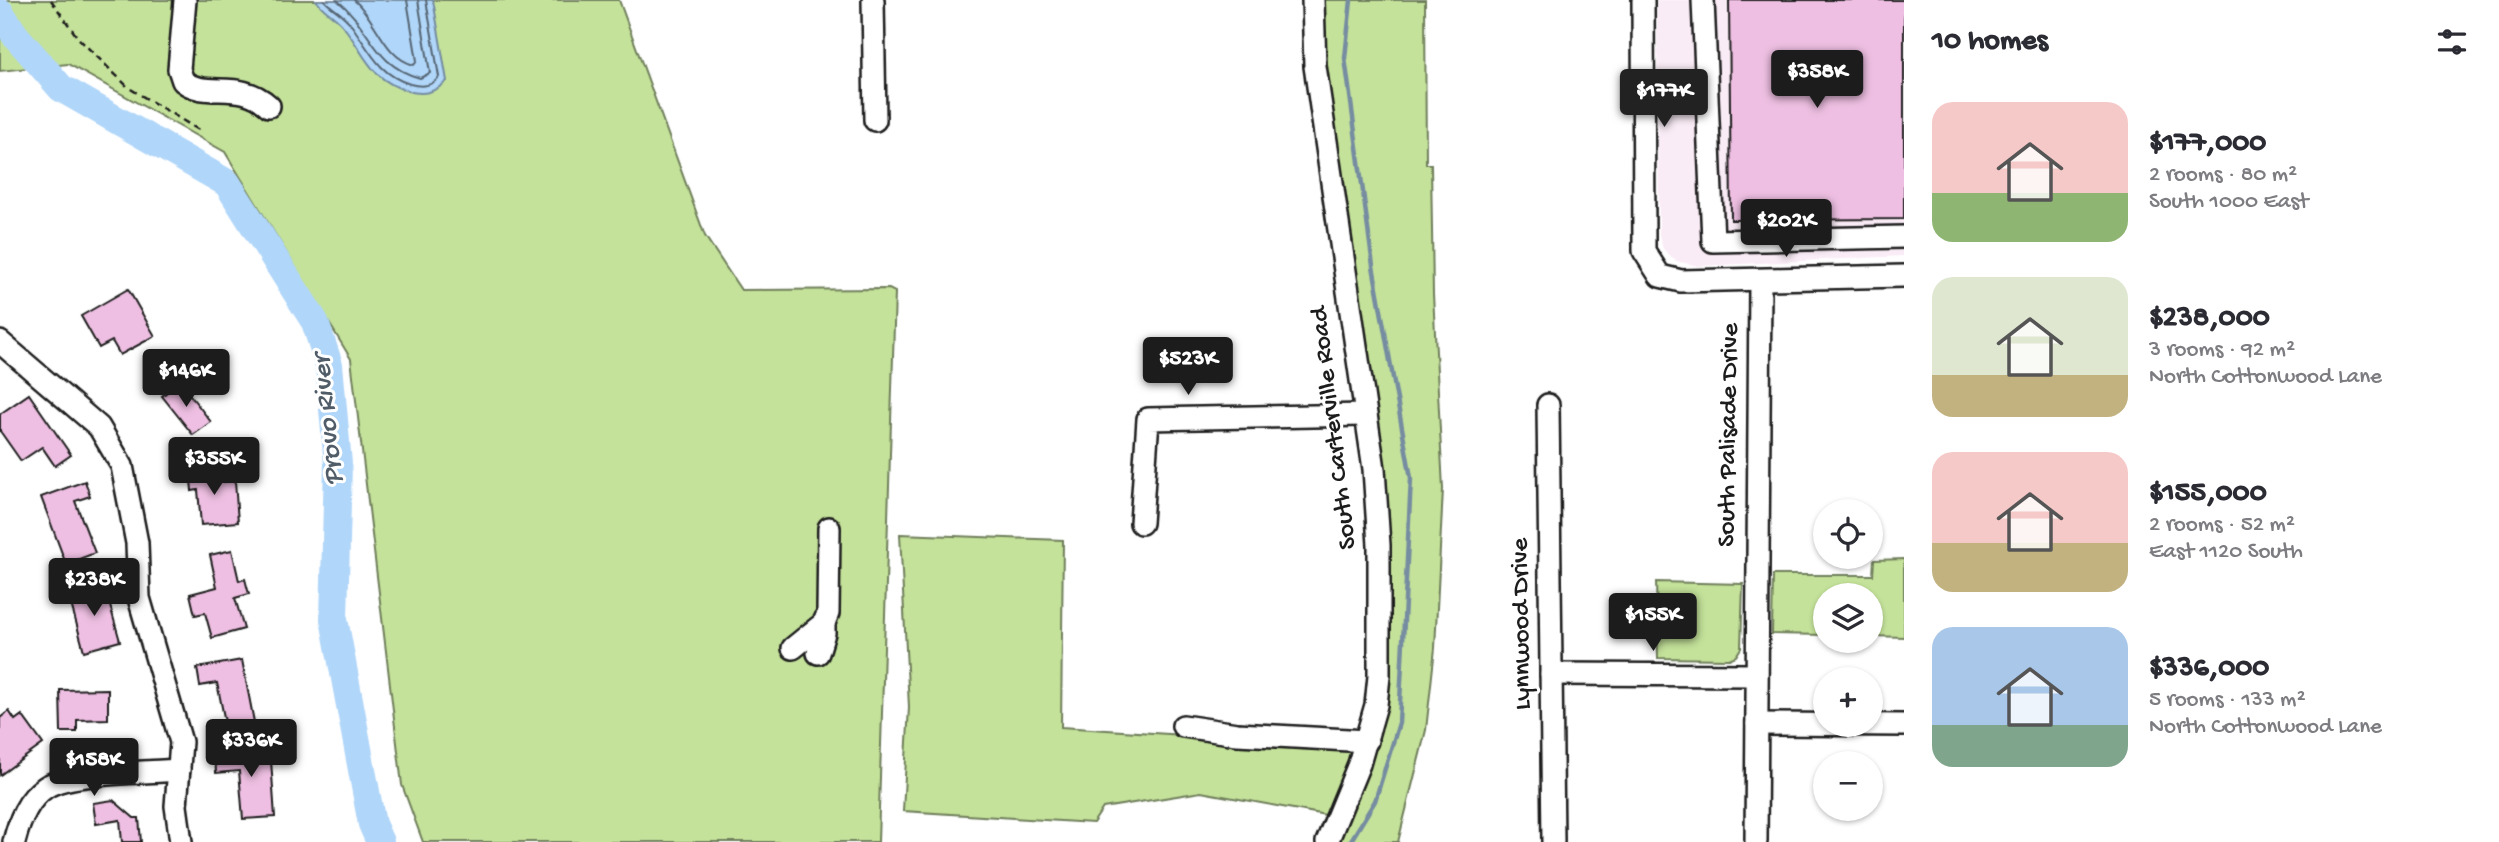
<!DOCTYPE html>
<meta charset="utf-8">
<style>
:root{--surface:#fff;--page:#f7f7f7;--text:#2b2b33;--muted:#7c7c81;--accent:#1c1c1c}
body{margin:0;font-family:"Gochi Hand",sans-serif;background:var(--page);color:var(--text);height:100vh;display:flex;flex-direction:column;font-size:26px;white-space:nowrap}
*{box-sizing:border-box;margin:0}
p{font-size:23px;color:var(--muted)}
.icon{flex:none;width:38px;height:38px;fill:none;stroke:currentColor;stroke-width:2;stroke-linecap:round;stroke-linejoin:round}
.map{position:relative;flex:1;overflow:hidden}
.details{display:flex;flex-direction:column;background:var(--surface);width:595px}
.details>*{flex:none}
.buttons{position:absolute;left:1813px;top:499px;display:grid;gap:14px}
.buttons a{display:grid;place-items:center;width:70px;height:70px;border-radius:50%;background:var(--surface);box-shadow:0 2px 5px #0004;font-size:35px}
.price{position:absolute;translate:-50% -60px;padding:0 16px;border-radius:7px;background:var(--accent);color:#fff;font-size:23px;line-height:46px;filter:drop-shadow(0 2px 4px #0008)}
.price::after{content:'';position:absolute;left:50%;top:42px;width:21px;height:16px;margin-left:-10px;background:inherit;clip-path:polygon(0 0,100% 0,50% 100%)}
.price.current{background:#222;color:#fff}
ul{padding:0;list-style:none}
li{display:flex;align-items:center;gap:21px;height:175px;padding:0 28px}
li span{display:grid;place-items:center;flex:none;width:196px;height:140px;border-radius:21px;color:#555}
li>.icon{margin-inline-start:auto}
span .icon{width:84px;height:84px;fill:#fffc;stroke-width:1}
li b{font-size:30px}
h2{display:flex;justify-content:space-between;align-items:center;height:84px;padding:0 28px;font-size:30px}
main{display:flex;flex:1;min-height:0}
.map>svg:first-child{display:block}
</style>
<main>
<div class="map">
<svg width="1904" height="842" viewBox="0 0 1904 842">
<rect width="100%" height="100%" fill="#fff"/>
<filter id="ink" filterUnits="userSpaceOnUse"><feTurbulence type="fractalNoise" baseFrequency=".0143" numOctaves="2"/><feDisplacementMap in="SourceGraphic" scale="14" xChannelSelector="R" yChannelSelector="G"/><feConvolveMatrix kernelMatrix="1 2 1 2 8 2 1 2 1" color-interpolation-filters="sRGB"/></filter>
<g filter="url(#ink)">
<!-- built -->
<polygon fill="#faecf6" points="1657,0 1904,0 1904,256 1698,266 1676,261 1663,249 1659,235"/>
<!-- green -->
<g fill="#c4e29a" stroke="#707f5b" stroke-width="2">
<polygon points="0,0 619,0 705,236 741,290 889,289 895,292 878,842 423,842 402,785 351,359 225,152 68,64 0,71"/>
<polygon points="1319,0 1425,0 1426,164 1431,164 1433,294 1443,489 1435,648 1426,730 1398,842 1333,842 1388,629 1330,129"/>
<polygon points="900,534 1063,540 1061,727 1355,746 1326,815 1201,792 1103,808 1093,823 903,811 909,707"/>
<polygon points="1904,559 1904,637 1871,636 1871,595 1825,595 1825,635 1772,634 1773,575 1873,575 1874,560"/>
<polygon points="1656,582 1743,584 1741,648 1736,656 1729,659 1658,658"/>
</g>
<!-- water -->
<path fill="#b0d6f9" stroke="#758ca1" stroke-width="2" d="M316,0h117l14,81c-12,11 -23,15 -39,10 -39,-12 -42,-36 -65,-65 -8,-10 -20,-15 -27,-26z"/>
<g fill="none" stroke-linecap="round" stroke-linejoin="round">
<!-- shore -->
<g stroke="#576674" stroke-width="2">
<path d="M324,0c7,8 18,13 25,22 20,26 28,52 61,62 11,3 22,3 29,-7l-13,-77"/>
<path d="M337,0c36,29 34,64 83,78l10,-5 -12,-73"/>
<path d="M354,0c23,19 29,57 60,65l3,-4 -10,-61"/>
</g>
<!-- stream -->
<polyline stroke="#758ca1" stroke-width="4.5" points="1350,842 1375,801 1399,723 1411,478 1373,266 1345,58 1351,0"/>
<!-- river -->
<polyline stroke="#b0d6f9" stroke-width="28" points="0,12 15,35 61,88 227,183 315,322 329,365 338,464 334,619 372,824 380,842"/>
</g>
<!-- building -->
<g fill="#eebfe2" stroke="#1c1c1c" stroke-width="2">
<polygon points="1729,0 1904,0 1904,219 1731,220"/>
<polygon points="128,289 155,336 120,355 112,341 99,348 81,316"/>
<polygon points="180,382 211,422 193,435 162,396"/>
<polygon points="29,394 71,455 55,466 42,447 21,461 0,431 0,414"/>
<polygon points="216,466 218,482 235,481 238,522 201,525 198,490 192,491 190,468"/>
<polygon points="85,481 90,496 75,501 95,553 66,564 41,497"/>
<polygon points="232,550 239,581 245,579 249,594 235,598 244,629 212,638 205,613 195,615 190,594 217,587 210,555"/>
<polygon points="99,584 102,597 107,595 120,641 84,651 68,593"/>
<polygon points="242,660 254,722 226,727 217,683 200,686 197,668"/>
<polygon points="108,689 108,719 77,720 77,732 61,732 60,690"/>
<polygon points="9,711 15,720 22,715 43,744 0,775 0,718"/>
<polygon points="270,746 275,817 243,819 239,771 216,773 215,751"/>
<polygon points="113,800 134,818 139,818 141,842 122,842 120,820 96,824 93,803"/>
</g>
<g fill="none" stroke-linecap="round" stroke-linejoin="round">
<!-- minor casing -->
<g stroke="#1c1c1c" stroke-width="26">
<g id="minor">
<path d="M185,0l-6,69 4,12c24,19 56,-3 86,25"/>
<polyline points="873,0 875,120"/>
<polyline points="1313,0 1315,66 1374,469 1379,545 1379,676 1376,705 1359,764 1327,842"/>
<polyline points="1643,0 1644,251 1660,276 1681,281 1904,276"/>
<polyline points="1703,0 1713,241 1904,237"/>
<polyline points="0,342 99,427 122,466 137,543 139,598 181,742 176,806 181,842"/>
<polyline points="1548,405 1553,842"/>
<polyline points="1141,523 1148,419 1365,415"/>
<polyline points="793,648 824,623 828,613 829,528"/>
<polyline points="818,653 824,633 824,623"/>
<polyline points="1551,674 1755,675"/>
<polyline points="1757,724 1904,725"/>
<polyline points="1183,726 1237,734 1367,741"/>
<path d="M14,842c5,-20 13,-43 32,-55 25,-16 101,-14 133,-17"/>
<polyline points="1756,842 1760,281"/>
</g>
</g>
<!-- path -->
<polyline stroke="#1c1c1c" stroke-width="2.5" stroke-dasharray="7 5" stroke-linecap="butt" points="51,0 78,38 129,88 202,132"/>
<!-- minor -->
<use href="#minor" stroke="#fff" stroke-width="21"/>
</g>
</g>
<g text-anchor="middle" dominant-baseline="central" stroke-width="6" stroke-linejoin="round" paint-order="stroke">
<!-- street labels -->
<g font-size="26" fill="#1c1c1c" stroke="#fff">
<text transform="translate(1335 428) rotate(-97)">South Carterville Road</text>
<text transform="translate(1730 435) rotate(-89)">South Palisade Drive</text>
<text transform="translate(1523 624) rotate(-91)">Lynnwood Drive</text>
</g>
<!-- water labels -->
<g font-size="28" font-style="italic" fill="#505d69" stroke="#fff">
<text transform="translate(329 420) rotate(-96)">Provo River</text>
</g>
</g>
</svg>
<div class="buttons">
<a><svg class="icon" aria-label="locate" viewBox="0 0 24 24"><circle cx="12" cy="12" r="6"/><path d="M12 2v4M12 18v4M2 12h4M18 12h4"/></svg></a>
<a><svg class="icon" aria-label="layers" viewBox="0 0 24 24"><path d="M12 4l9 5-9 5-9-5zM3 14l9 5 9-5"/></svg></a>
<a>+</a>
<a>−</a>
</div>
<b class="price" style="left:1817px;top:110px">$358K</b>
<b class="price current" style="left:1664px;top:129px">$177K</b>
<b class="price" style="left:1786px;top:259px">$202K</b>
<b class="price" style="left:1188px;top:397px">$523K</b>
<b class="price" style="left:186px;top:409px">$146K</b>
<b class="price" style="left:214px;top:497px">$355K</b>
<b class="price" style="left:94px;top:618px">$238K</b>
<b class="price" style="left:1653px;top:653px">$155K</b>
<b class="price" style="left:251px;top:779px">$336K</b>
<b class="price" style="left:94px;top:798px">$158K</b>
</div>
<section class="details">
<h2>10 homes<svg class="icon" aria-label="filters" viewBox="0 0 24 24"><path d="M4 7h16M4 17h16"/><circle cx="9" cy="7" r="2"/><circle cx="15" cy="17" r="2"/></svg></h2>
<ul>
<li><span style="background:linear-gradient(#f6c9c9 65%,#8fb573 0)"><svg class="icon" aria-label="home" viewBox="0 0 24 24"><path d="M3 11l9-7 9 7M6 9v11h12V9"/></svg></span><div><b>$177,000</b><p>2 rooms · 80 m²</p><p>South 1000 East</p></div></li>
<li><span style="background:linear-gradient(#dfe7d0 70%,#c2b280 0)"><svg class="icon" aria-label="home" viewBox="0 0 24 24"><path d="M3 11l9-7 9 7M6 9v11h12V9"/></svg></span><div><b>$238,000</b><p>3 rooms · 92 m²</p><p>North Cottonwood Lane</p></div></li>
<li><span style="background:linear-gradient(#f6c9c9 65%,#c2b280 0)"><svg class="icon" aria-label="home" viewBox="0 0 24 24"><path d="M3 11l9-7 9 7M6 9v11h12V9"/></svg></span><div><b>$155,000</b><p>2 rooms · 52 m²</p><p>East 1120 South</p></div></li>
<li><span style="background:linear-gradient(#a9c7e8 70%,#7fa58c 0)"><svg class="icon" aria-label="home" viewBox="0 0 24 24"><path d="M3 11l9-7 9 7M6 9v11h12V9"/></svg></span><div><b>$336,000</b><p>5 rooms · 133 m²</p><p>North Cottonwood Lane</p></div></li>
</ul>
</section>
</main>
